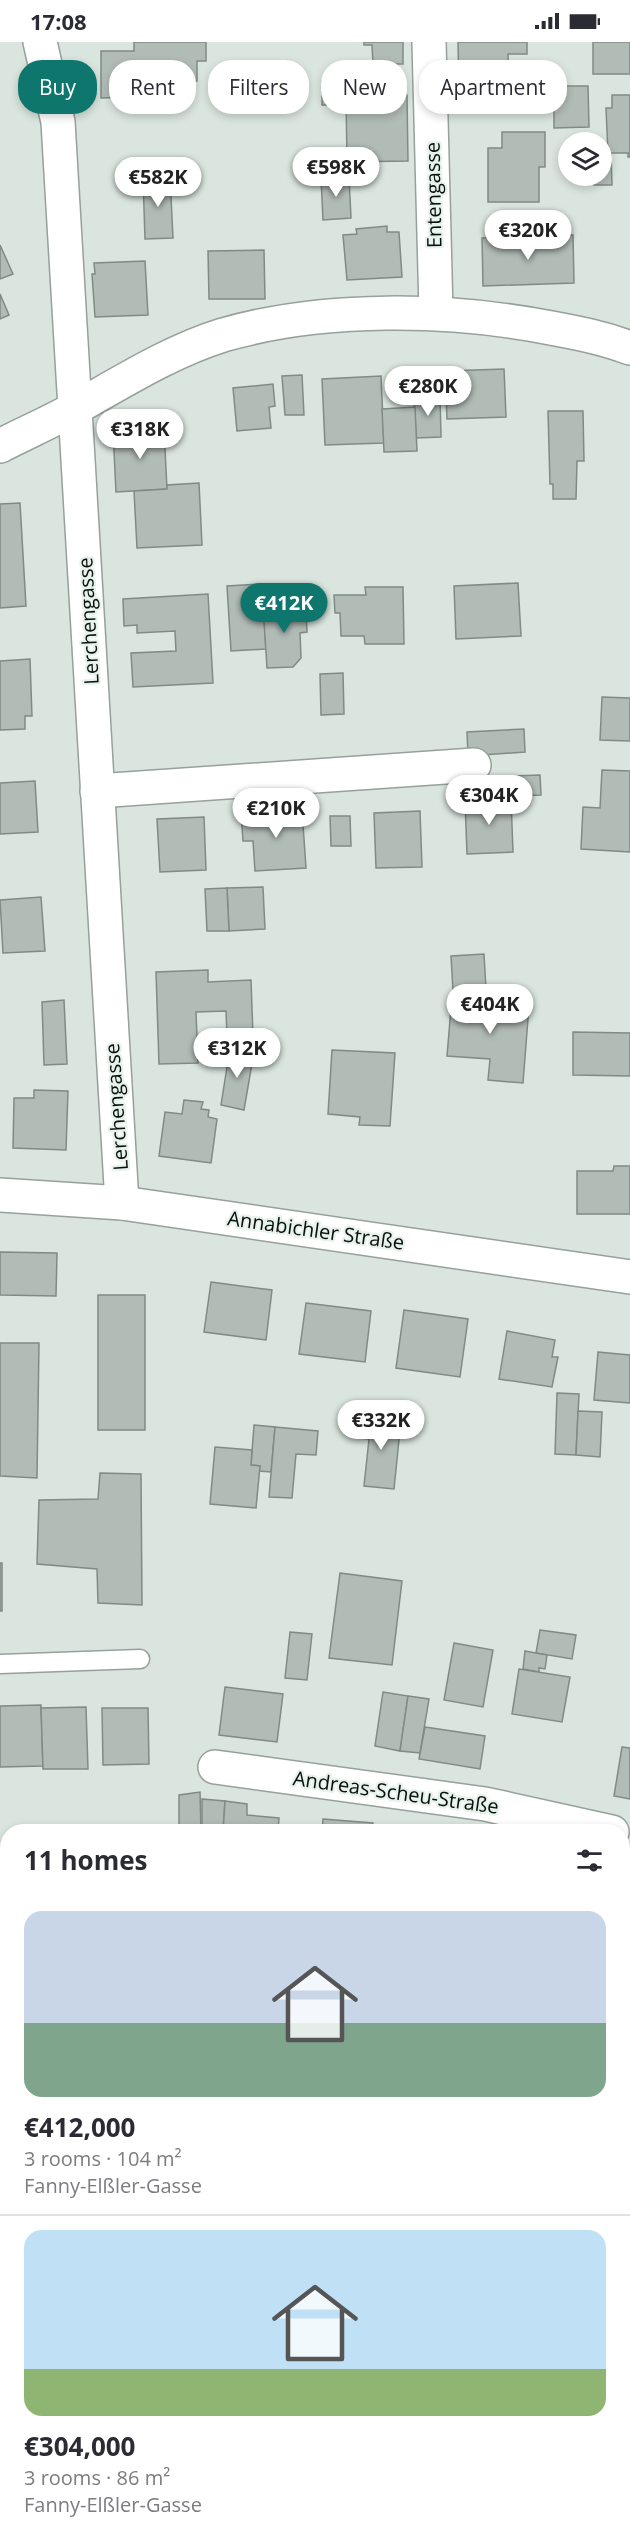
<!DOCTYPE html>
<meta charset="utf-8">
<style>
:root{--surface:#fff;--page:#f7f7f7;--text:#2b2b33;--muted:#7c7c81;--line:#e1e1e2;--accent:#0f766e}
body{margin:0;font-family:"Open Sans",sans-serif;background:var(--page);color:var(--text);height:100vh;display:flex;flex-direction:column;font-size:22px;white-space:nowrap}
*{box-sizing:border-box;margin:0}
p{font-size:20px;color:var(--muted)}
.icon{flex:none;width:33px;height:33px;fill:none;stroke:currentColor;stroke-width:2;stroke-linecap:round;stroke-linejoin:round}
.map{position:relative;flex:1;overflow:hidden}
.drawer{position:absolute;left:0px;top:1782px;width:630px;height:720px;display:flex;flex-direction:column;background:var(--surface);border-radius:24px 24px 0 0;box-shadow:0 3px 9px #0003}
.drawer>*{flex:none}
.banner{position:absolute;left:18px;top:18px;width:594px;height:54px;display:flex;gap:12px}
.tools{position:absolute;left:558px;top:90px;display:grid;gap:12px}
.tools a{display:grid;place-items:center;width:54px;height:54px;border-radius:50%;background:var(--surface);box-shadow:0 3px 9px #0003;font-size:30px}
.price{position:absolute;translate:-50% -51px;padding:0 14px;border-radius:21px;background:#fff;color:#222;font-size:20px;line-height:39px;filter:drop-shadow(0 2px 3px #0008)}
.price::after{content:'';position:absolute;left:50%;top:36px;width:18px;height:14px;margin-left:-9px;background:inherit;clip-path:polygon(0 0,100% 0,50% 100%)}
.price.selected{background:var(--accent);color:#fff}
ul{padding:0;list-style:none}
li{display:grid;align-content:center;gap:12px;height:318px;padding:0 24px}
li+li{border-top:2px solid var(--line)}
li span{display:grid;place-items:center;height:186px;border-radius:18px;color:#555}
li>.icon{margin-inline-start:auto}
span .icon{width:108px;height:108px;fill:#fffc;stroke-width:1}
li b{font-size:26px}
h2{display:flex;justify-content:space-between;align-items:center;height:72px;padding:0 24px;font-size:26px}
.chip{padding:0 21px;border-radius:24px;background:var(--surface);box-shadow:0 3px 9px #0003;font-size:21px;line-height:54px}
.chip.selected{background:var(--accent);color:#fff}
.status{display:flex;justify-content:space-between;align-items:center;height:42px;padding:0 30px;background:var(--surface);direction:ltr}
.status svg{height:16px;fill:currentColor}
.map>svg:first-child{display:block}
</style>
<div class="status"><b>17:08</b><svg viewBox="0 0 49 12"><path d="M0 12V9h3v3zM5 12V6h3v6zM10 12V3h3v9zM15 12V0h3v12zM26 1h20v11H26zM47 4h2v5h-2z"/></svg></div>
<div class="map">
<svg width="630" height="2502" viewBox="0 0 630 2502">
<rect width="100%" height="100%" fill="#d9e5de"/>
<!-- building -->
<g fill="#b1bcb6" stroke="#818b86" stroke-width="1.5">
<polygon points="134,0 206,0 206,19 197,19 197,39 138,40 139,55 101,56 101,9 134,9"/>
<polygon points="364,0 403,0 403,22 373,22 372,3 364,3"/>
<polygon points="458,0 527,0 527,12 508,12 509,50 459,51"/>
<rect x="593" y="0" width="37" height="32"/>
<polygon points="322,39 367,39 367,54 346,54 346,63 322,63"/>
<polygon points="554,44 588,44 589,85 554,86"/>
<polygon points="407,53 408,119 347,120 346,54"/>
<polygon points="612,53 630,53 630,115 628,115 628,111 608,111 606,66 612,66"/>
<polygon points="502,90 545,90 545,125 539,125 539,160 488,160 488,106 502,106"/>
<polygon points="608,106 608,111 611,111 612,143 594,143 593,134 602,134 602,107"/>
<polygon points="170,135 173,196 145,197 143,136"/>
<polygon points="349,135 351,176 323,178 321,136"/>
<polygon points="387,184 387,190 399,190 402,235 347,238 343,193 357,192 356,187"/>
<polygon points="573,193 574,241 483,244 482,196"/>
<polygon points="0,203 13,232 0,237"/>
<polygon points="264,208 265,257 209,257 208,209"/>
<polygon points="145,219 148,273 95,275 92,232 95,232 94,221"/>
<polygon points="0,252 9,273 0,277"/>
<polygon points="504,327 506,375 447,377 445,329"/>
<polygon points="302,333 304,373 285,373 282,334"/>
<polygon points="381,334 384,401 325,403 322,337"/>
<polygon points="273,342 275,364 269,365 271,386 237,389 233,346"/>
<polygon points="440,355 441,395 416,396 414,356"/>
<polygon points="415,365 417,409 384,410 382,367"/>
<polygon points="548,369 583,369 584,419 577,419 576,457 553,457 553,442 550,442"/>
<polygon points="164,387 167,447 116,450 113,389"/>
<polygon points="199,441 202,503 137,506 134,449 167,447 167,443"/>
<polygon points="20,461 26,564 0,566 0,462"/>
<polygon points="518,541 521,594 456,597 454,544"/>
<polygon points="262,542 266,607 231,609 227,544"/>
<polygon points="365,545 403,545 404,602 365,602 364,594 341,594 340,571 335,571 334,553 366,553"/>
<polygon points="208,552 213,641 133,645 131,611 176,609 175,589 137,591 137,583 124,584 123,557"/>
<polygon points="299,562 299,567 306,567 307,590 300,591 301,616 293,625 267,626 263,564"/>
<polygon points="30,617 32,674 25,674 25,687 0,688 0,619"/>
<polygon points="343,631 344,672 321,673 320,632"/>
<polygon points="602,655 630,656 630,699 600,698"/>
<polygon points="524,687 525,710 468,714 467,690"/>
<polygon points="602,728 630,729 630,810 581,807 583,765 600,766"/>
<polygon points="540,733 541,753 513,754 512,734"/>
<polygon points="35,739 38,790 0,792 0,741"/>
<polygon points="511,756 513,810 467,812 465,758"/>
<polygon points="302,768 306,826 255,829 253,799 243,799 241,771"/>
<polygon points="420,769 422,825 376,826 374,771"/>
<polygon points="330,774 350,774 351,804 331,804"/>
<polygon points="204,775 206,828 160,830 157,777"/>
<polygon points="263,845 265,887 229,889 227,846"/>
<polygon points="227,846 229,889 207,889 205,847"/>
<polygon points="41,855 45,909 3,911 0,858"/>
<polygon points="484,912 486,947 453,949 451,914"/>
<polygon points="208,928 208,940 251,938 253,994 227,995 226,969 196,970 198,1021 159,1022 156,930"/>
<polygon points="452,954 498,957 498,962 529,964 523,1041 488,1038 490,1017 447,1014"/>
<polygon points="64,958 67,1022 44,1023 42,960"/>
<polygon points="573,990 630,991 630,1034 573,1033"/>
<polygon points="230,1006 254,1010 244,1068 221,1063"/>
<polygon points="332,1008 395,1011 390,1084 359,1083 360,1075 328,1072"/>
<polygon points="34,1048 68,1049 66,1108 13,1106 14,1056 34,1056"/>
<polygon points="184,1058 203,1060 201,1067 209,1068 208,1075 217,1077 211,1121 159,1114 165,1070 182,1072"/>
<polygon points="614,1124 630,1124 630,1172 577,1172 577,1129 613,1129"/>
<polygon points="0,1210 57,1211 56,1254 0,1253"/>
<polygon points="211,1240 272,1248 266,1298 204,1290"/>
<rect x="98" y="1253" width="47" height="135"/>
<polygon points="306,1261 371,1269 365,1320 299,1312"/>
<polygon points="404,1268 468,1277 460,1335 396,1326"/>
<polygon points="507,1289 555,1298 552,1315 558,1315 552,1345 499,1337"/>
<polygon points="0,1301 39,1301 37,1436 0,1434"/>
<polygon points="598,1310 630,1313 630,1361 594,1358"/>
<polygon points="557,1351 579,1352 576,1413 555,1412"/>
<polygon points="578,1369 602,1370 600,1415 576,1413"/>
<polygon points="363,1374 401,1378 394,1447 364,1444 369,1397 361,1396"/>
<polygon points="254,1383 275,1385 271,1430 259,1429 260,1424 251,1423"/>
<polygon points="275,1385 318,1389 316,1413 296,1412 292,1456 269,1455"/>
<polygon points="215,1405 252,1408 251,1423 260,1424 256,1466 210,1462"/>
<polygon points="100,1431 141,1432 142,1563 98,1561 97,1527 37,1522 39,1458 98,1457"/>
<rect x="0" y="1521" width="2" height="48"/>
<polygon points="340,1531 402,1539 392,1623 329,1616"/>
<polygon points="540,1588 576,1593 572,1617 536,1611"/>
<polygon points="290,1590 312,1592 307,1638 285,1636"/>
<polygon points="454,1601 493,1608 483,1665 444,1658"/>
<polygon points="525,1609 547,1613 545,1627 539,1626 539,1630 523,1627"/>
<polygon points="519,1627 570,1635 562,1680 512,1672"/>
<polygon points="225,1645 283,1652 277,1700 219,1693"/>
<polygon points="383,1650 408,1654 400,1709 375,1704"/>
<polygon points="408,1654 429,1657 420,1711 400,1709"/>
<polygon points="41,1663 43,1724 0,1725 0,1664"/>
<polygon points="86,1665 88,1727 43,1727 41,1666"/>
<polygon points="102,1666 148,1666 149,1722 103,1723"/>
<polygon points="425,1685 485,1694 480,1727 419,1717"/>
<polygon points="622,1705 630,1706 630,1757 614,1754"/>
<polygon points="200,1750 201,1789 179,1789 179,1753"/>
<polygon points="202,1757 225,1759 223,1790 202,1789"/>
<polygon points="225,1759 247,1762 247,1773 279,1776 278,1790 223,1790"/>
<polygon points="323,1777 373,1781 372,1790 322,1790"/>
<polygon points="8,1924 8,1993 0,1993 0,1925"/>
<polygon points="630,1962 630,2045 626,2046 622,2039 622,1966"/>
<polygon points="0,2122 8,2131 8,2267 0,2257"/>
<polygon points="204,2494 282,2494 288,2502 207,2502 202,2496"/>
<polygon points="524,2494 573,2494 574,2502 525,2502"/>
</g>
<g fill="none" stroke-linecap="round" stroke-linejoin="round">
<!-- service casing -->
<g stroke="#96a19b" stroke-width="21">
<g id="service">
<polyline points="0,1622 140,1617"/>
<polyline points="622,1950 630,1946"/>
</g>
</g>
<!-- minor casing -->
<g stroke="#96a19b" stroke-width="36">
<g id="minor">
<polyline points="40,0 58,80 122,1161"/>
<polyline points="429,0 436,270"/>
<path d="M0,404c27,-14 55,-26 81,-41 46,-26 91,-54 142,-70 101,-29 226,-27 328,-7 27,5 53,10 79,20"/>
<polyline points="97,749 474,723"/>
<polyline points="215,1725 485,1762 612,1790"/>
<polyline points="622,2421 629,2502"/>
</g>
</g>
<!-- tertiary casing -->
<g stroke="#96a19b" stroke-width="36">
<polyline id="tertiary" points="0,1153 122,1161 630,1235"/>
</g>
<!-- secondary casing -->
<g stroke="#96a19b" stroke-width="36">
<g id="secondary">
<polyline points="622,2132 630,2128"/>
<polyline points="72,2502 82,2494"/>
</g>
</g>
<!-- service -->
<use href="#service" stroke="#fff" stroke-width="18"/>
<!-- minor -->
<use href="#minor" stroke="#fff" stroke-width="33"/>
<!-- tertiary -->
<use href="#tertiary" stroke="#fff" stroke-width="33"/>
<!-- secondary -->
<use href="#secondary" stroke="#fff" stroke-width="33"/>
</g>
<g text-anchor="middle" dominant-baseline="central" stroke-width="4.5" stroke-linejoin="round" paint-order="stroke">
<!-- street labels -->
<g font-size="20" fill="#0b0f0d" stroke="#e6f2ec">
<text transform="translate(433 153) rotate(-91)">Entengasse</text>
<text transform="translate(88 579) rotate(-93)">Lerchengasse</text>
<text transform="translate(116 1065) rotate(-94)">Lerchengasse</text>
<text transform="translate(316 1188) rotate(8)">Annabichler Straße</text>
<text transform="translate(396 1750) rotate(8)">Andreas-Scheu-Straße</text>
</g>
</g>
</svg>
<div class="tools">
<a><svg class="icon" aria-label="layers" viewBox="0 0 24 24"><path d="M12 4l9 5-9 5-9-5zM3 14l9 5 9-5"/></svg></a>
</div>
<b class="price" style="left:336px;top:156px">€598K</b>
<b class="price" style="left:158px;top:166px">€582K</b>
<b class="price" style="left:528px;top:219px">€320K</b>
<b class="price" style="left:428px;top:375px">€280K</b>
<b class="price" style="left:140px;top:418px">€318K</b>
<b class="price selected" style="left:284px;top:592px">€412K</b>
<b class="price" style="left:489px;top:784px">€304K</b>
<b class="price" style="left:276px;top:797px">€210K</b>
<b class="price" style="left:490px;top:993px">€404K</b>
<b class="price" style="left:237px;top:1037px">€312K</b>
<b class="price" style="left:381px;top:1409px">€332K</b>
<div class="banner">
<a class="chip selected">Buy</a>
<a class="chip">Rent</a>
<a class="chip">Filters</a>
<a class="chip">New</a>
<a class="chip">Apartment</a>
</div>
<section class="drawer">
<h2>11 homes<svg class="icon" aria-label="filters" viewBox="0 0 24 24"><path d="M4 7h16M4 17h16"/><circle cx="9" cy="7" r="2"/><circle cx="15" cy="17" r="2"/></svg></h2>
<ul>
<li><span style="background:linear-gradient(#c9d6e8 60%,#7fa58c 0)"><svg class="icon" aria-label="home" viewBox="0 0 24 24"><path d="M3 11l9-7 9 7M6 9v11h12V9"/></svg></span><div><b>€412,000</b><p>3 rooms · 104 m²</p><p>Fanny-Elßler-Gasse</p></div></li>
<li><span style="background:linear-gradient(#bfe0f5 75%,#8fb573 0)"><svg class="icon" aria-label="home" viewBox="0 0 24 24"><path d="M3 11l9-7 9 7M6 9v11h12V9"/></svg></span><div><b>€304,000</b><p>3 rooms · 86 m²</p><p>Fanny-Elßler-Gasse</p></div></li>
</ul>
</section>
</div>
